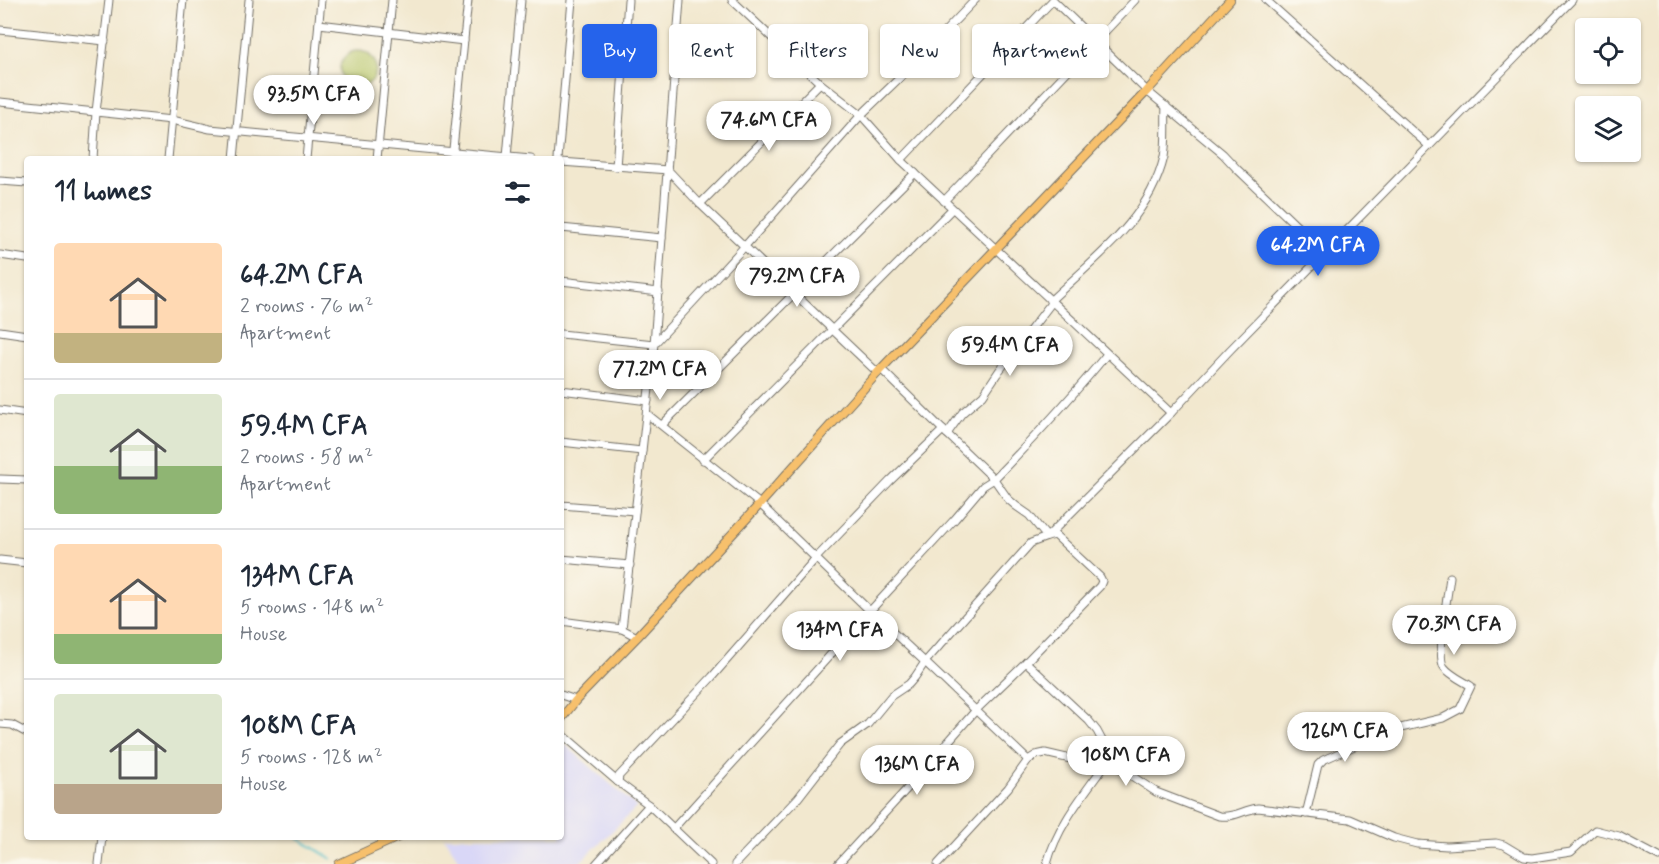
<!DOCTYPE html>
<meta charset="utf-8">
<style>
:root{--surface:#fff;--page:#f2f2f3;--text:#1f2937;--muted:#747a83;--line:#e0e1e3;--accent:#2563eb}
body{margin:0;font-family:Mynerve,sans-serif;background:var(--page);color:var(--text);height:100vh;display:flex;flex-direction:column;font-size:22px;white-space:nowrap}
*{box-sizing:border-box;margin:0}
p{font-size:20px;color:var(--muted)}
.icon{flex:none;width:33px;height:33px;fill:none;stroke:currentColor;stroke-width:2;stroke-linecap:round;stroke-linejoin:round}
.map{position:relative;flex:1;overflow:hidden}
.side{position:absolute;left:24px;top:156px;width:540px;height:684px;display:flex;flex-direction:column;background:var(--surface);border-radius:6px;box-shadow:0 2px 4px #0004}
.side>*{flex:none}
.top-card{position:absolute;left:582px;top:24px;width:570px;height:54px;display:flex;gap:12px}
.tools{position:absolute;left:1575px;top:18px;display:grid;gap:12px}
.tools a{display:grid;place-items:center;width:66px;height:66px;border-radius:6px;background:var(--surface);box-shadow:0 2px 4px #0004;font-size:30px}
.price{position:absolute;translate:-50% -51px;padding:0 14px;border-radius:21px;background:#fff;color:#222;font-size:20px;line-height:39px;filter:drop-shadow(0 2px 3px #0008)}
.price::after{content:'';position:absolute;left:50%;top:36px;width:18px;height:14px;margin-left:-9px;background:inherit;clip-path:polygon(0 0,100% 0,50% 100%)}
.price.active{background:var(--accent);color:#fff}
ul{padding:0;list-style:none}
li{display:flex;align-items:center;gap:18px;height:150px;padding:0 30px}
li+li{border-top:2px solid var(--line)}
li span{display:grid;place-items:center;flex:none;width:168px;height:120px;border-radius:6px;color:#555}
li>.icon{margin-inline-start:auto}
span .icon{width:72px;height:72px;fill:#fffc;stroke-width:1}
li b{font-size:26px}
h2{display:flex;justify-content:space-between;align-items:center;height:72px;padding:0 30px;font-size:26px}
.chip{padding:0 21px;border-radius:6px;background:var(--surface);box-shadow:0 2px 4px #0004;font-size:21px;line-height:54px}
.chip.active{background:var(--accent);color:#fff}
.map>svg:first-child{display:block}
</style>
<div class="map">
<svg width="1659" height="864" viewBox="0 0 1659 864">
<rect width="100%" height="100%" fill="#fbf7ec"/>
<filter id="ink" filterUnits="userSpaceOnUse"><feTurbulence type="fractalNoise" baseFrequency=".0167" numOctaves="2"/><feDisplacementMap in="SourceGraphic" scale="12" xChannelSelector="R" yChannelSelector="G"/><feConvolveMatrix kernelMatrix="1 2 1 2 8 2 1 2 1" color-interpolation-filters="sRGB"/></filter>
<filter id="wash" filterUnits="userSpaceOnUse"><feTurbulence type="fractalNoise" baseFrequency=".008" numOctaves="4" result="noise"/><feDisplacementMap in="SourceGraphic" scale="24" xChannelSelector="R" yChannelSelector="G"/><feGaussianBlur stdDeviation="1.35" result="paint"/><feColorMatrix in="noise" values="0 0 0 0 0 0 0 0 0 0 0 0 0 0 0 0 0 1.4 0 .05"/><feComposite in="paint" operator="in"/></filter>
<g filter="url(#wash)">
<rect width="100%" height="100%" fill="#f2e8cf"/>
<!-- built -->
<polygon fill="#d9d7f7" points="561,741 637,807 578,864 462,864 444,837 561,837"/>
<!-- pitch -->
<circle fill="#b6c568" stroke="#70784a" stroke-width="1.5" cx="358" cy="69" r="18"/>
<g fill="none" stroke-linecap="round" stroke-linejoin="round">
<!-- stream -->
<polyline stroke="#53c0cc" stroke-width="2" points="298,838 332,859"/>
</g>
</g>
<g filter="url(#ink)">
<g fill="none" stroke-linecap="round" stroke-linejoin="round">
<!-- minor casing -->
<g stroke="#716d64" stroke-width="9">
<g id="minor">
<polyline points="732,0 820,83 861,115 901,160 1171,413"/>
<polyline points="1053,0 1147,91 1223,154 1237,169 1325,253"/>
<polyline points="1266,0 1429,146"/>
<polyline points="319,24 464,41"/>
<polyline points="0,30 105,41"/>
<polyline points="0,102 172,120 210,129 531,159"/>
<polyline points="507,157 521,0"/>
<polyline points="93,159 96,112 109,0"/>
<polyline points="168,159 183,0"/>
<polyline points="234,159 249,0"/>
<polyline points="306,159 321,0"/>
<polyline points="377,159 392,0"/>
<polyline points="452,159 468,0"/>
<polyline points="558,159 572,0"/>
<polyline points="901,160 1053,0"/>
<polyline points="561,162 668,170 700,204 878,373"/>
<polyline points="616,167 628,0"/>
<polyline points="0,181 27,183"/>
<polyline points="944,201 1135,0"/>
<polyline points="700,204 820,83"/>
<polyline points="561,228 662,238"/>
<polyline points="0,255 27,259"/>
<polyline points="561,281 659,292"/>
<path d="M1050,301c44,-42 99,-81 114,-144 3,-16 1,-34 2,-51"/>
<polyline points="0,331 27,335"/>
<polyline points="561,334 654,344 745,246 861,115 912,66 975,0"/>
<polyline points="561,390 648,401"/>
<polyline points="0,410 27,414"/>
<polyline points="647,414 760,504 870,611 925,662 1028,760"/>
<polyline points="662,425 915,173"/>
<path d="M943,430l51,49c40,-41 77,-81 113,-125"/>
<polyline points="947,434 962,413 983,395 999,371 1052,302"/>
<polyline points="561,442 642,451"/>
<polyline points="703,460 952,209"/>
<polyline points="0,479 27,480"/>
<polyline points="561,505 635,511"/>
<polyline points="561,559 630,565"/>
<polyline points="0,560 27,563"/>
<polyline points="561,621 622,629 637,637"/>
<polyline points="622,629 654,344 680,0"/>
<polyline points="1026,662 1089,721 1097,731 1115,765"/>
<polyline points="561,695 576,700"/>
<polyline points="0,724 12,725 27,733"/>
<polyline points="561,733 618,782 649,805 711,864"/>
<polyline points="618,782 619,776 712,677 816,558 890,481 943,430 881,369"/>
<path d="M1306,814l12,-49 5,-5 65,-29 55,-13 17,-9 11,-23c-8,-5 -21,-11 -27,-19 -8,-10 4,-74 6,-90"/>
<polyline points="673,829 870,611 955,519 983,486 994,479 1008,499 1016,506 1029,515 1047,537 1171,413 1229,351 1572,0"/>
<polyline points="99,864 102,837"/>
<polyline points="596,864 649,805"/>
<polyline points="735,864 798,798 840,744 868,724 891,696 909,684 915,677 925,662 1031,543 1047,537 1055,535 1100,577 1102,581 1100,586 1026,662 976,710 905,791 838,864"/>
<path d="M938,864l70,-76 20,-28 8,-5 9,-2 30,7 29,2 11,3 41,27 63,24c15,2 24,-6 39,-8l92,11 44,19 23,6 30,2 49,-3 8,2 20,12 8,1 39,-6 24,-22 24,6 40,21"/>
<path d="M1047,864c10,-38 37,-70 60,-102"/>
</g>
</g>
<!-- major casing -->
<g stroke="#716d64" stroke-width="10">
<g id="major">
<polyline points="561,719 576,700 637,637 760,504 881,369 1147,91 1230,0"/>
<polyline points="339,864 398,837"/>
</g>
</g>
<!-- minor -->
<use href="#minor" stroke="#fff" stroke-width="7"/>
<!-- major -->
<use href="#major" stroke="#f7c06c" stroke-width="8"/>
</g>
</g>
</svg>
<div class="tools">
<a><svg class="icon" aria-label="locate" viewBox="0 0 24 24"><circle cx="12" cy="12" r="6"/><path d="M12 2v4M12 18v4M2 12h4M18 12h4"/></svg></a>
<a><svg class="icon" aria-label="layers" viewBox="0 0 24 24"><path d="M12 4l9 5-9 5-9-5zM3 14l9 5 9-5"/></svg></a>
</div>
<b class="price" style="left:314px;top:126px">93.5M CFA</b>
<b class="price" style="left:769px;top:152px">74.6M CFA</b>
<b class="price active" style="left:1318px;top:277px">64.2M CFA</b>
<b class="price" style="left:797px;top:308px">79.2M CFA</b>
<b class="price" style="left:1010px;top:377px">59.4M CFA</b>
<b class="price" style="left:660px;top:401px">77.2M CFA</b>
<b class="price" style="left:1454px;top:656px">70.3M CFA</b>
<b class="price" style="left:840px;top:662px">134M CFA</b>
<b class="price" style="left:1345px;top:763px">126M CFA</b>
<b class="price" style="left:1126px;top:787px">108M CFA</b>
<b class="price" style="left:917px;top:796px">136M CFA</b>
<div class="top-card">
<a class="chip active">Buy</a>
<a class="chip">Rent</a>
<a class="chip">Filters</a>
<a class="chip">New</a>
<a class="chip">Apartment</a>
</div>
<section class="side">
<h2>11 homes<svg class="icon" aria-label="filters" viewBox="0 0 24 24"><path d="M4 7h16M4 17h16"/><circle cx="9" cy="7" r="2"/><circle cx="15" cy="17" r="2"/></svg></h2>
<ul>
<li><span style="background:linear-gradient(#ffd9b3 75%,#c2b280 0)"><svg class="icon" aria-label="home" viewBox="0 0 24 24"><path d="M3 11l9-7 9 7M6 9v11h12V9"/></svg></span><div><b>64.2M CFA</b><p>2 rooms · 76 m²</p><p>Apartment</p></div></li>
<li><span style="background:linear-gradient(#dfe7d0 60%,#8fb573 0)"><svg class="icon" aria-label="home" viewBox="0 0 24 24"><path d="M3 11l9-7 9 7M6 9v11h12V9"/></svg></span><div><b>59.4M CFA</b><p>2 rooms · 58 m²</p><p>Apartment</p></div></li>
<li><span style="background:linear-gradient(#ffd9b3 75%,#8fb573 0)"><svg class="icon" aria-label="home" viewBox="0 0 24 24"><path d="M3 11l9-7 9 7M6 9v11h12V9"/></svg></span><div><b>134M CFA</b><p>5 rooms · 148 m²</p><p>House</p></div></li>
<li><span style="background:linear-gradient(#dfe7d0 75%,#b9a48a 0)"><svg class="icon" aria-label="home" viewBox="0 0 24 24"><path d="M3 11l9-7 9 7M6 9v11h12V9"/></svg></span><div><b>108M CFA</b><p>5 rooms · 128 m²</p><p>House</p></div></li>
</ul>
</section>
</div>
